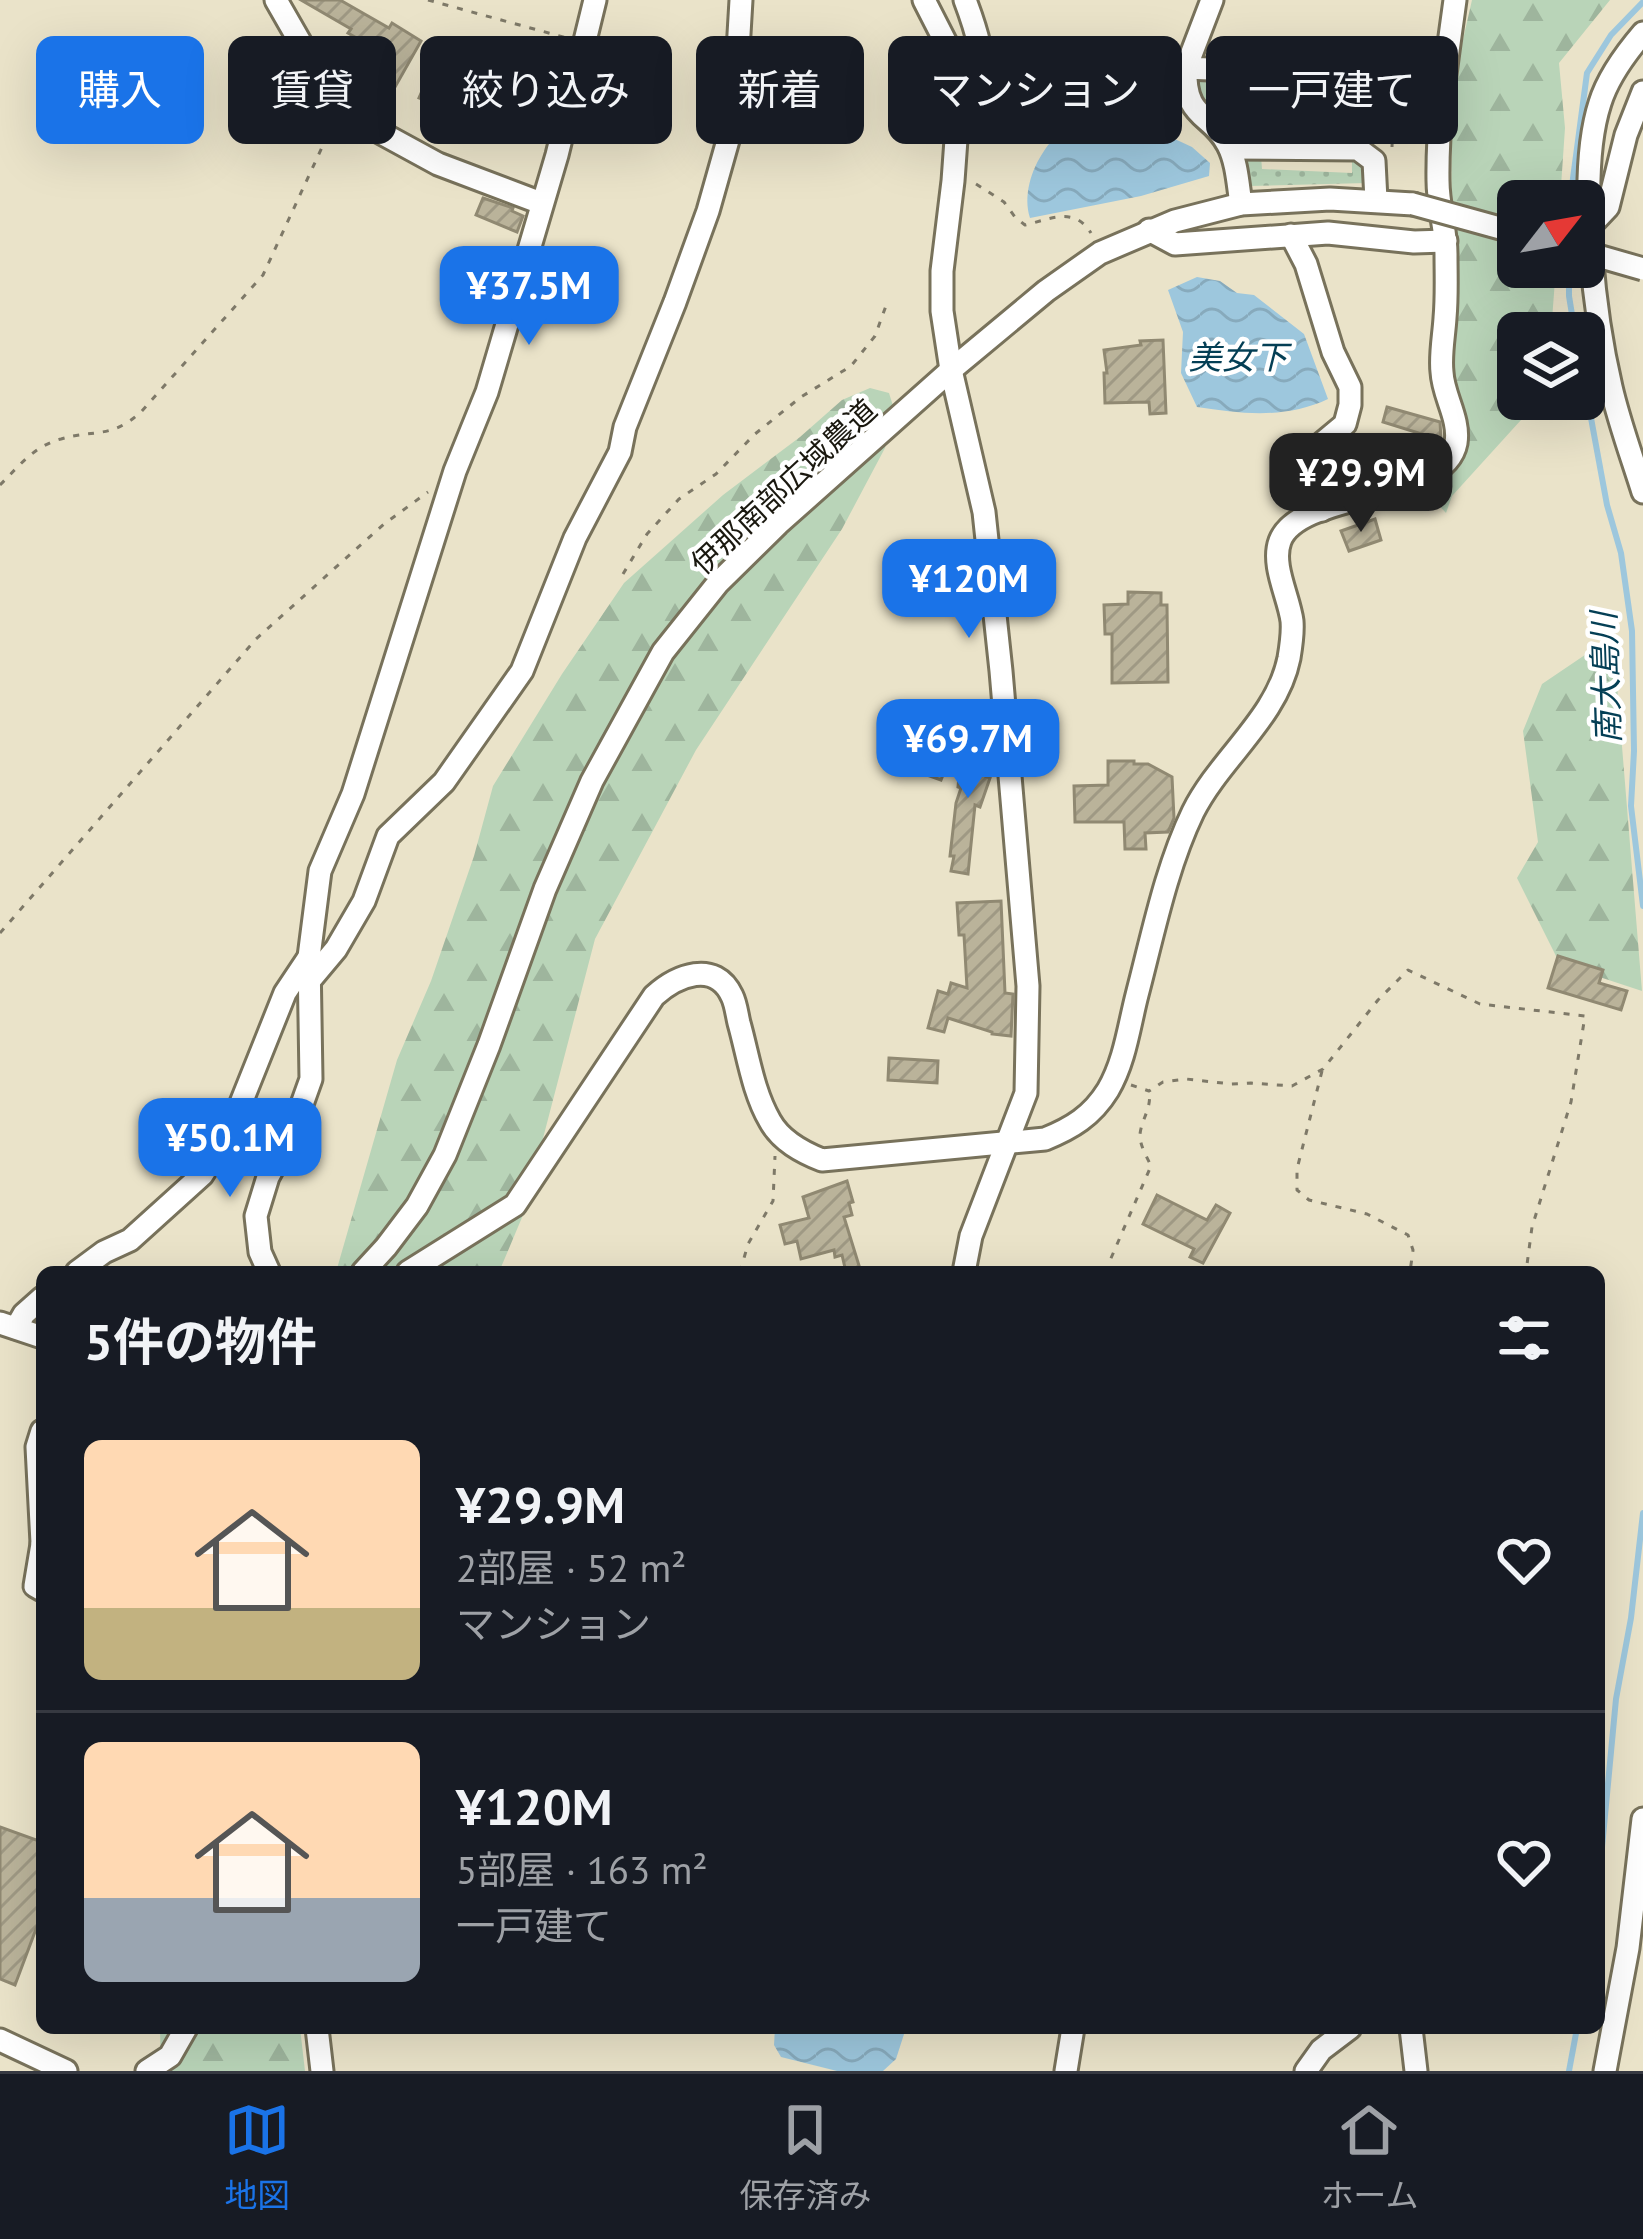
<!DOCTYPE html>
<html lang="ja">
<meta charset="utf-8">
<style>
:root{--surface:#171b24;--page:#20242c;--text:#f1f3f6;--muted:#9ea1a6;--line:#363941;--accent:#1a73e8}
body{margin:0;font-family:"PT Sans","Noto Sans JP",sans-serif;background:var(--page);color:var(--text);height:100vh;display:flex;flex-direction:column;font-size:45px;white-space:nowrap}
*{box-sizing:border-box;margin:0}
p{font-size:39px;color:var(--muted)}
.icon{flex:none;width:66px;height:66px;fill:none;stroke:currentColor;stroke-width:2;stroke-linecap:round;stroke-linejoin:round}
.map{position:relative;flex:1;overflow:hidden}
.panel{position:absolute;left:36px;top:1266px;width:1569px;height:768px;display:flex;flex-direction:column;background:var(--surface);border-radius:18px;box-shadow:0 12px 48px #0002}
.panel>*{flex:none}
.banner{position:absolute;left:36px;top:36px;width:1572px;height:108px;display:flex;gap:24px}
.needle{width:78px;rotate:59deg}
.buttons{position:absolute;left:1497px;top:180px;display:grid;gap:24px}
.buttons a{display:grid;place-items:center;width:108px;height:108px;border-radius:18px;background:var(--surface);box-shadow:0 12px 48px #0002;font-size:60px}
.price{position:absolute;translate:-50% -102px;padding:0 27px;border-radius:24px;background:var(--accent);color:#fff;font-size:39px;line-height:78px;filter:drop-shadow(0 3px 6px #0008)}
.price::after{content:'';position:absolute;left:50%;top:72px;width:36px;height:27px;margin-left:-18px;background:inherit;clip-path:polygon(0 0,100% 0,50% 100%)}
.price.active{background:#222;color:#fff}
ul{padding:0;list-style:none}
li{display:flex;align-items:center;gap:36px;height:300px;padding:0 48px}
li+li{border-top:3px solid var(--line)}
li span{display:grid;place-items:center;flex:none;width:336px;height:240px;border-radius:18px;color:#555}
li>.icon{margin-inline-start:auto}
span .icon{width:144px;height:144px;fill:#fffc;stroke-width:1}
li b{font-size:51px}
h2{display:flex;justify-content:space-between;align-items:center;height:144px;padding:0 48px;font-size:51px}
.chip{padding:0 42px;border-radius:18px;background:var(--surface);box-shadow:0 12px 48px #0002;font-size:42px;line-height:108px}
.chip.active{background:var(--accent);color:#fff}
.dock{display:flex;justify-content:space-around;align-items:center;height:168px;border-top:3px solid var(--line);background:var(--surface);font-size:33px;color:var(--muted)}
.dock a{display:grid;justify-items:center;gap:6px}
.dock .active{color:var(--accent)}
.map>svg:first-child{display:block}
</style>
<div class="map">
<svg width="1643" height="2071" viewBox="0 0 1643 2071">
<defs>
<pattern id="grass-dots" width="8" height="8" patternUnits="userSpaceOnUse" patternTransform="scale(3)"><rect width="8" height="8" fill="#b9d4b8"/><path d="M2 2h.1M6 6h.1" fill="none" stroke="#9eb59d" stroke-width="1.8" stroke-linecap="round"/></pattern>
<pattern id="forest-firs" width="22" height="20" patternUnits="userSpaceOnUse" patternTransform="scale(3)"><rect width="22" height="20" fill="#b9d4b8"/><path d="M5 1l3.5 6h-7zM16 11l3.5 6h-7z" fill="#9eb59d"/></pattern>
<pattern id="water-waves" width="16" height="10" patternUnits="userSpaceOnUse" patternTransform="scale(3)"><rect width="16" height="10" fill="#9dc7dd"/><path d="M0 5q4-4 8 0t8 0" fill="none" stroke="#87aabc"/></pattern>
<pattern id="building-hatch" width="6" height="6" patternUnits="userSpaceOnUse" patternTransform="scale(3)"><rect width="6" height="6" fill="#bab39a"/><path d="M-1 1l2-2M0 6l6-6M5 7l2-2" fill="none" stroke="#9f9984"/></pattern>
</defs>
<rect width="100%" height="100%" fill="#eae3c9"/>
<!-- grass -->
<g fill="url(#grass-dots)">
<polygon points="1193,75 1384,82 1384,134 1223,125 1204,110"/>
<polygon points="1261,156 1262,169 1352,173 1352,158 1365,167 1366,183 1248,186 1242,163 1247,157"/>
</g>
<!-- forest -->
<g fill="url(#forest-firs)">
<polygon points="1472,0 1610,0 1559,63 1565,128 1560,201 1518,201 1518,267 1556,267 1551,333 1518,333 1518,399 1540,399 1452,496 1446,513 1431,497 1459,458 1450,366 1452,88"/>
<polygon points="870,388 889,393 894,409 885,448 842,529 696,750 595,939 523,1215 499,1272 336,1272 397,1060 431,981 474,856 493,786 562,674 624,583 723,495 800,437 842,400"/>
<polygon points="1613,636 1642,991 1560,964 1517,878 1538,842 1523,731 1542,684"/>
<polygon points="160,2028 300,2028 305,2071 161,2071"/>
</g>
<!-- water -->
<g fill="url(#water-waves)">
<path d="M1108,82l28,39 56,26 18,16 -1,13 -68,20 -111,22c-7,-22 1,-48 14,-67 10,-15 24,-25 26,-43 1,-7 -1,-14 -2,-21z"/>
<path d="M1197,277l23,4 17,12 17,2 50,39 24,65c-42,20 -86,15 -131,8l-16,-34 2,-41 -15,-42z"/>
<polygon points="775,2028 906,2028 896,2059 883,2071 837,2071 781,2057 774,2045"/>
</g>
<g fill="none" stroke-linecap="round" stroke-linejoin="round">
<!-- stream -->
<g stroke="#9dc7dd" stroke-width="6">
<polyline points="1570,201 1587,73 1611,35 1643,2"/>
<polyline points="1569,267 1569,296 1575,333"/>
<polyline points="1584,380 1607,505 1621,553 1632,631 1634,751 1631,806 1643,906"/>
<polyline points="1599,1879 1616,1699 1631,1618 1643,1513"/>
<polyline points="1569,2071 1577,2028"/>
</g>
</g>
<!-- building -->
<g fill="url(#building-hatch)" stroke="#908972" stroke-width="3">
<polygon points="301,0 340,0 389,28 392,23 421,41 386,103 364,90 384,54 348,33 351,29"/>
<polygon points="429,75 456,85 447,109 419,98"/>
<polygon points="483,198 513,208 512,211 523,216 517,232 476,215"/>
<polygon points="1163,340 1166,413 1150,414 1149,402 1105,403 1104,373 1107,373 1104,350 1141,345 1140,341"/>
<polygon points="1387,407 1440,422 1441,439 1434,452 1430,455 1419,453 1425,435 1383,422"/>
<polygon points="1375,519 1381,540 1349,551 1341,531"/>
<polygon points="1128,592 1161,593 1161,605 1167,605 1168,682 1112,683 1112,634 1105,634 1104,605 1128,604"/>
<polygon points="903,713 959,734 941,780 888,761 901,734 895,732"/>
<polygon points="963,735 990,744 978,773 990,778 980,807 975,805 968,874 951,871 954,856 950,856 956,803 961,788 958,787"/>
<polygon points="1108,761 1134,761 1134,764 1148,764 1172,777 1174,818 1168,832 1145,833 1146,849 1125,849 1124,822 1075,822 1074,786 1108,785"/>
<polygon points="1001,901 1005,993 1013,994 1011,1036 992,1034 992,1032 948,1018 944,1032 928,1028 938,991 948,994 951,983 967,988 964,935 959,935 957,903"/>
<polygon points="1558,956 1603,970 1599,983 1627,991 1621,1010 1548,988"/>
<polygon points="889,1058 938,1061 937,1083 888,1080"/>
<polygon points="847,1181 853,1202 849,1203 852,1215 844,1217 861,1272 846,1272 842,1255 835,1257 834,1250 801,1259 797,1241 785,1244 780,1225 809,1218 803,1197"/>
<polygon points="1157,1195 1207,1220 1216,1205 1230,1213 1203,1263 1190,1257 1194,1249 1143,1224"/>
<polygon points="0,1827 42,1842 42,1913 15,1985 0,1979"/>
</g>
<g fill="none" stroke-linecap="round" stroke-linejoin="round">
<!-- minor casing -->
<g stroke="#78725b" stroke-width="27">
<g id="minor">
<polyline points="276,0 339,110 438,164 541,203"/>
<polyline points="924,0 948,47 956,87 958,112 953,181 942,271 942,311 951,370 984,512 1001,671 1028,986 1026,1093 971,1236 964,1272"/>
<polyline points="1212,0 1186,68 1444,79"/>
<path d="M1643,33c-18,21 -35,44 -43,70 -23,70 -6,211 11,284 8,35 21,70 32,105"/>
<path d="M1186,68c-2,52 25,44 42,77 9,17 10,40 13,59"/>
<path d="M958,112c8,-5 17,-9 22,-18 11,-21 -7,-73 -15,-94"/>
<polyline points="1230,148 1358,149 1374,161 1376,200"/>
<polyline points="1590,226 1608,207 1626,135 1643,92"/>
<polyline points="1149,230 1175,244 1328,233 1414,242 1446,241"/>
<polyline points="1291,235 1306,264 1333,352 1350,387 1350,405 1345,424 1321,444 1309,459 1312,486 1322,510"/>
<polyline points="310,980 336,949 364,901 388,836 444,782 522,671 575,538 620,452 625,427 675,302 708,211 734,119 741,0"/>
<polyline points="77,1272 104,1252 130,1240 202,1175 229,1133 285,993 309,957"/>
<polyline points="269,1272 260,1252 256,1216 268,1177 291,1135 311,1079 309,957 320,871 353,794 455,471 487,392 557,155 595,0"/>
<polyline points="363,1272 386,1247 417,1206 445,1155 489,1045 545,889 592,781 663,652 718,583 778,524 951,370 1046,291 1100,253 1175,221 1241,204 1330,199 1413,204"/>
<path d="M408,1272l107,-67 139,-209c22,-20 61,-37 78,0 4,8 5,19 7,27 9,32 14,69 31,98 11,20 32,31 52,39l223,-21c27,-11 47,-23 63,-49 17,-29 21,-64 29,-95 16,-61 29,-127 56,-183 27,-54 84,-94 96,-154 2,-12 4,-26 3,-37 -3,-24 -21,-56 -12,-80 19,-51 165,-39 176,-98 4,-25 -13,-47 -14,-71 -2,-17 2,-37 3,-54 2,-22 1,-43 1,-64 0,-25 -8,-48 -8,-73 -1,-61 9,-121 17,-181"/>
<polyline points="0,1323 42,1337"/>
<polyline points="16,1328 24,1314 42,1298"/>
<polyline points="42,1431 37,1447 42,1543"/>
<polyline points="42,1544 35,1586 42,1590"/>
<polyline points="317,2028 322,2071"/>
<polyline points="1411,2028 1416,2071"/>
<polyline points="0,2040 66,2071"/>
<polyline points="147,2071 170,2056 186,2028"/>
<polyline points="1066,2071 1073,2028"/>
<polyline points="1306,2071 1321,2050 1350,2028"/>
<polyline points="1605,2071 1628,1948 1643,1819"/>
</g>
</g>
<!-- path -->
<g stroke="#7e7968" stroke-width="3" stroke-dasharray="6 9" stroke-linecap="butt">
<polyline points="428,0 567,38"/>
<polyline points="1151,89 1167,76"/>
<polyline points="1346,129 1351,112 1346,98"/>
<polyline points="1392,147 1394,97"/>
<path d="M976,184l28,18 11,15 10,8c26,-6 49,-19 66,8"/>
<path d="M0,485c19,-19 34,-39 61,-46 35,-10 50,0 80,-27l122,-137 67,-145"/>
<polyline points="623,574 647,534 679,499 716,474 755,434 801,397 851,366 875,336 887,303"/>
<polyline points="0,933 256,639 384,524 428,492"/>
<polyline points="1322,1071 1297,1169 1297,1190 1309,1200 1367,1214 1408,1235 1413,1250 1410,1272"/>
<polyline points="1131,1085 1149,1091 1163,1082 1186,1079 1231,1084 1251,1083 1292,1086 1323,1069 1378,1000 1408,970 1480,1004 1585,1016 1571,1102 1532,1227 1526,1272"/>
<polyline points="740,1272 748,1244 773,1201 775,1156"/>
<path d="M1105,1272l46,-106c-4,-9 -12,-22 -11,-32 2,-16 12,-26 9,-43"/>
</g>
<!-- minor -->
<use href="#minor" stroke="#fff" stroke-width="21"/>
<!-- minor-bridge casing -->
<g stroke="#78725b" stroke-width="27" stroke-linecap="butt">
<g id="minor-bridge">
<polyline points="1413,204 1518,233"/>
<polyline points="1584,252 1643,269"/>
</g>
</g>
<!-- minor-bridge -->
<use href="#minor-bridge" stroke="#fff" stroke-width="21"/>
</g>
<g text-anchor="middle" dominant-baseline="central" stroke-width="9" stroke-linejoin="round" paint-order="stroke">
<!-- street labels -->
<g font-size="30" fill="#1a180f" stroke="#fff">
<text transform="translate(783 486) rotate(-43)">伊那南部広域農道</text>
</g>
<!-- water labels -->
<g font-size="33" font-style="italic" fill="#043f55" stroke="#fff">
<text x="1238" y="356">美女下</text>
<text transform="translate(1605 678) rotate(-92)">南大島川</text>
</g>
</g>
</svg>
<div class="buttons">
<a><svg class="needle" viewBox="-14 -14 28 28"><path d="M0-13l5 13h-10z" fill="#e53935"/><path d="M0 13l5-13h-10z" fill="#9ea1a6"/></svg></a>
<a><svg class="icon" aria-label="layers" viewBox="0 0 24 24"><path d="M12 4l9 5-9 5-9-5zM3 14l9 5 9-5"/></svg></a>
</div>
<b class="price" style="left:529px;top:348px">¥37.5M</b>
<b class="price active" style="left:1361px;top:535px">¥29.9M</b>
<b class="price" style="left:969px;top:641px">¥120M</b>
<b class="price" style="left:968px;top:801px">¥69.7M</b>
<b class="price" style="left:230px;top:1200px">¥50.1M</b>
<div class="banner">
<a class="chip active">購入</a>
<a class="chip">賃貸</a>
<a class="chip">絞り込み</a>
<a class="chip">新着</a>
<a class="chip">マンション</a>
<a class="chip">一戸建て</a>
</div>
<section class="panel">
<h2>5件の物件<svg class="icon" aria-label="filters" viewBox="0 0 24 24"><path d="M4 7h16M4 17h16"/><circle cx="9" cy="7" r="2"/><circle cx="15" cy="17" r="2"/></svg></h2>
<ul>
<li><span style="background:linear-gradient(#ffd9b3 70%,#c2b280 0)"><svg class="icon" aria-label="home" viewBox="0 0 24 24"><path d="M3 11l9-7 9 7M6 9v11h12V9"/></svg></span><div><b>¥29.9M</b><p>2部屋 · 52 m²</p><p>マンション</p></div><svg class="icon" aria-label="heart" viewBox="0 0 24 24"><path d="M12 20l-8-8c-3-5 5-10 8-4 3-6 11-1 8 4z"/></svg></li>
<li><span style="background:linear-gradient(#ffd9b3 65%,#9aa5b1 0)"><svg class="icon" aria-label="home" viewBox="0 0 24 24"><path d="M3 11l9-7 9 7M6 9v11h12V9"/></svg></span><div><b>¥120M</b><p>5部屋 · 163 m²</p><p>一戸建て</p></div><svg class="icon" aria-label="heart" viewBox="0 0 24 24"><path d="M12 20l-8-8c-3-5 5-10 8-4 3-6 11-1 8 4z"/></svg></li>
</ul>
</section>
</div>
<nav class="dock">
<a class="active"><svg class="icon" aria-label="map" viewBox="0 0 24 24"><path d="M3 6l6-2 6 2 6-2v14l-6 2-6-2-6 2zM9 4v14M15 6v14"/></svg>地図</a>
<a><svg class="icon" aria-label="saved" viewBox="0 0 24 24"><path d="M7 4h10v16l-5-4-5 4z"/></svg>保存済み</a>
<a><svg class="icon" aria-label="home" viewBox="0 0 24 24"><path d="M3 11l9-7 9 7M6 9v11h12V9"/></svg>ホーム</a>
</nav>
